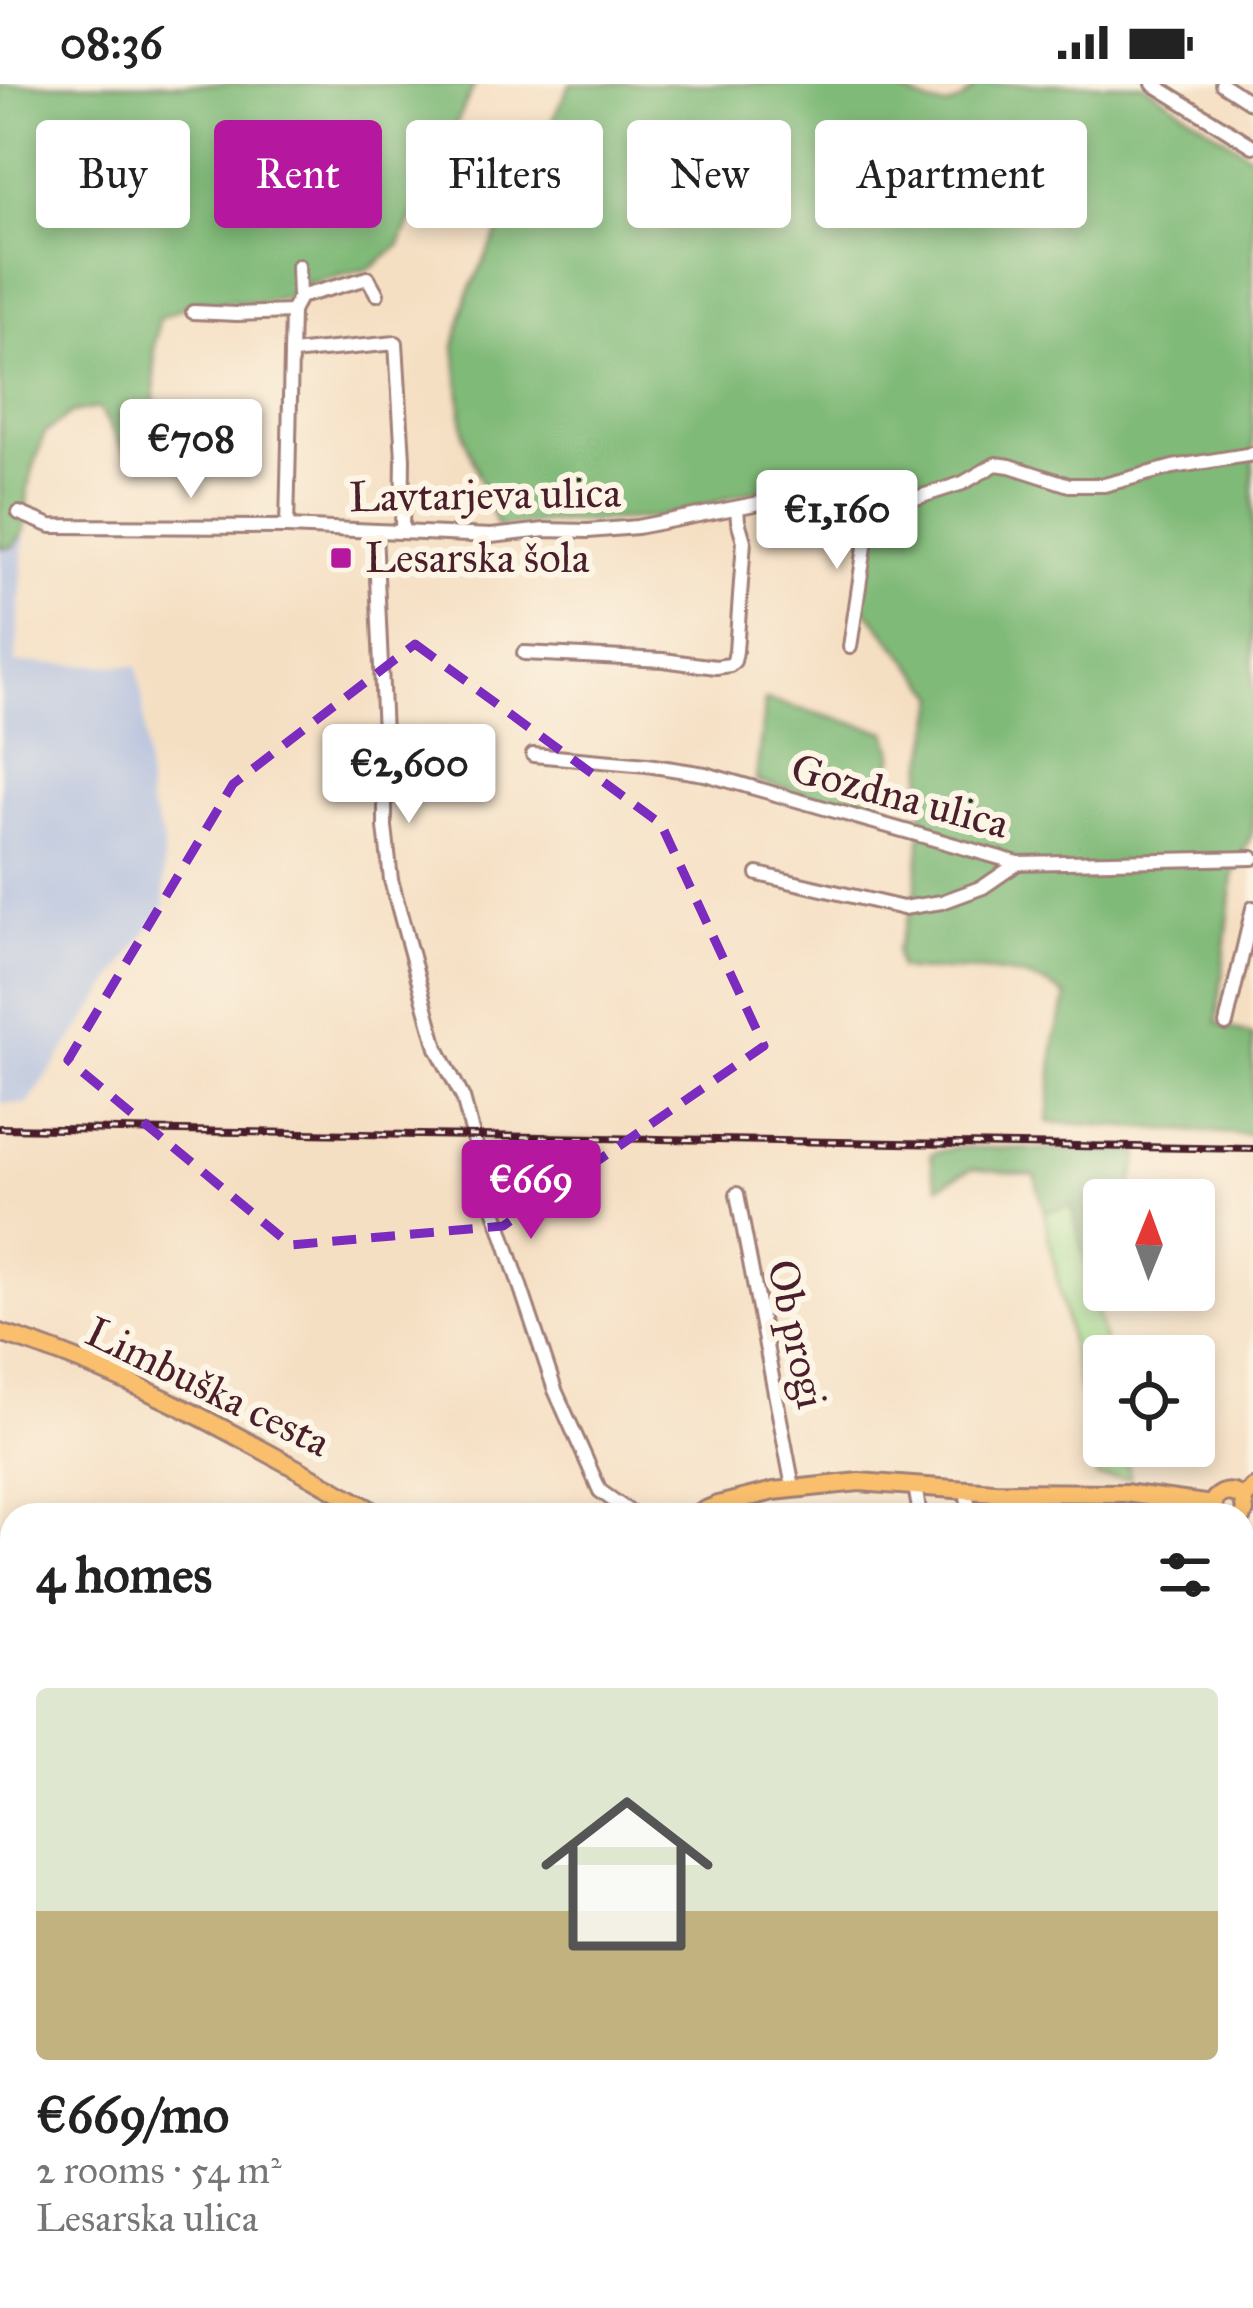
<!DOCTYPE html>
<meta charset="utf-8">
<style>
:root{--surface:#fff;--page:#f6f6f6;--text:#222;--muted:#767676;--line:#e0e0e0;--accent:#b5179e}
body{margin:0;font-family:"IM FELL Great Primer",serif;background:var(--page);color:var(--text);height:100vh;display:flex;flex-direction:column;font-size:45px;white-space:nowrap}
*{box-sizing:border-box;margin:0}
p{font-size:39px;color:var(--muted)}
.icon{flex:none;width:66px;height:66px;fill:none;stroke:currentColor;stroke-width:2;stroke-linecap:round;stroke-linejoin:round}
.map{position:relative;flex:1;overflow:hidden}
.details{position:absolute;left:0px;top:1419px;width:1254px;height:807px;display:flex;flex-direction:column;background:var(--surface);border-radius:36px 36px 0 0;box-shadow:0 6px 18px #0003}
.details>*{flex:none}
.guide{position:absolute;left:36px;top:36px;width:1182px;height:108px;display:flex;gap:24px}
.needle{width:78px;rotate:1deg}
.controls{position:absolute;left:1083px;top:1095px;display:grid;gap:24px}
.controls a{display:grid;place-items:center;width:132px;height:132px;border-radius:12px;background:var(--surface);box-shadow:0 6px 18px #0003;font-size:60px}
.price{position:absolute;translate:-50% -102px;padding:0 27px;border-radius:12px;background:#fff;color:#222;font-size:39px;line-height:78px;filter:drop-shadow(0 3px 6px #0008)}
.price::after{content:'';position:absolute;left:50%;top:72px;width:36px;height:27px;margin-left:-18px;background:inherit;clip-path:polygon(0 0,100% 0,50% 100%)}
.price.selected{background:var(--accent);color:#fff}
ul{padding:0;list-style:none}
li{display:grid;align-content:center;gap:24px;height:636px;padding:0 36px}
li+li{border-top:3px solid var(--line)}
li span{display:grid;place-items:center;height:372px;border-radius:12px;color:#555}
li>.icon{margin-inline-start:auto}
span .icon{width:216px;height:216px;fill:#fffc;stroke-width:1}
li b{font-size:51px}
h2{display:flex;justify-content:space-between;align-items:center;height:144px;padding:0 36px;font-size:51px}
.tag{padding:0 42px;border-radius:12px;background:var(--surface);box-shadow:0 6px 18px #0003;font-size:42px;line-height:108px}
.tag.selected{background:var(--accent);color:#fff}
.status{display:flex;justify-content:space-between;align-items:center;height:84px;padding:0 60px;background:var(--surface);direction:ltr}
.status svg{height:33px;fill:currentColor}
.map>svg:first-child{display:block}
</style>
<div class="status"><b>08:36</b><svg viewBox="0 0 49 12"><path d="M0 12V9h3v3zM5 12V6h3v6zM10 12V3h3v9zM15 12V0h3v12zM26 1h20v11H26zM47 4h2v5h-2z"/></svg></div>
<div class="map">
<svg width="1253" height="2224" viewBox="0 0 1253 2224">
<rect width="100%" height="100%" fill="#fcf5e5"/>
<filter id="ink" filterUnits="userSpaceOnUse"><feTurbulence type="fractalNoise" baseFrequency=".00833" numOctaves="2"/><feDisplacementMap in="SourceGraphic" scale="24" xChannelSelector="R" yChannelSelector="G"/><feConvolveMatrix kernelMatrix="1 2 1 2 8 2 1 2 1" color-interpolation-filters="sRGB"/></filter>
<filter id="wash" filterUnits="userSpaceOnUse"><feTurbulence type="fractalNoise" baseFrequency=".004" numOctaves="4" result="noise"/><feDisplacementMap in="SourceGraphic" scale="48" xChannelSelector="R" yChannelSelector="G"/><feGaussianBlur stdDeviation="2.7" result="paint"/><feColorMatrix in="noise" values="0 0 0 0 0 0 0 0 0 0 0 0 0 0 0 0 0 1.4 0 .05"/><feComposite in="paint" operator="in"/></filter>
<g filter="url(#wash)">
<rect width="100%" height="100%" fill="#f5dfc3"/>
<!-- industrial -->
<polygon fill="#b9c4de" points="25,446 16,579 137,582 143,617 149,719 163,756 165,821 28,1020 0,1019 0,464 13,463"/>
<!-- green -->
<polygon fill="#a1da8c" stroke="#767c5c" stroke-width="3" points="1072,1121 1107,1272 1104,1272 1104,1362 1124,1362 1130,1394 1097,1393 1044,1128"/>
<!-- forest -->
<g fill="#80ba78" stroke="#656c52" stroke-width="3">
<path d="M0,0h475l-76,162 -28,22 -74,18 -8,11 -26,6 -68,-1 -36,17 -5,29 1,60 -6,43 -19,6c-14,-13 -18,-33 -33,-49l-26,5 -27,21 -16,52 -3,44 -12,17 -13,1z"/>
<path d="M570,0c101,0 202,0 303,0 45,2 67,49 105,0h166l109,73v674l-20,45 -16,147 36,13v99l-205,-13 7,-84 12,-41c-28,-23 -75,-27 -110,-27 -20,0 -38,3 -58,-2l-3,-17 19,-52 7,-74v-46l16,-83 -78,-94 13,-104c-43,-11 -85,-18 -129,-5 -29,9 -58,20 -89,24 -53,7 -106,2 -158,10l-33,-92 -9,-89 12,-50z"/>
<polygon points="765,616 887,648 894,671 875,726 756,697"/>
<polygon points="957,1063 1140,1068 1128,1116 1104,1116 1104,1192 1090,1196 1072,1121 1044,1128 1035,1091 972,1084 939,1102 933,1087 931,1070"/>
</g>
</g>
<g filter="url(#ink)">
<g fill="none" stroke-linecap="round" stroke-linejoin="round">
<!-- minor casing -->
<g stroke="#a07f77" stroke-width="18">
<g id="minor">
<polyline points="1153,0 1253,62"/>
<polyline points="1222,0 1253,20"/>
<polyline points="298,182 299,213"/>
<polyline points="193,228 237,230 292,228 287,443"/>
<polyline points="292,228 299,213 368,194 377,210"/>
<polyline points="291,269 396,259 403,375 402,448"/>
<polyline points="19,429 51,442 287,443 491,452 545,446 588,447 637,443 760,419 777,417 821,423 900,419 963,399 996,380 1010,382 1069,401 1104,401 1173,383 1253,370"/>
<polyline points="375,448 385,672 385,743 391,796 437,964 463,1014 487,1103 555,1306 600,1407 634,1431"/>
<polyline points="850,563 871,422"/>
<polyline points="524,569 663,576 716,583 730,581 734,577 736,567 744,457 738,437 737,424"/>
<polyline points="533,671 647,681 705,690 1018,779 1253,774"/>
<polyline points="758,790 903,824 942,818 983,803 1018,779"/>
<polyline points="1226,940 1253,824"/>
<polyline points="737,1110 793,1403"/>
<polyline points="915,1402 920,1431"/>
<polyline points="966,1406 970,1431"/>
<polyline points="1242,1633 1253,1633"/>
<polyline points="1242,1893 1253,1886"/>
<polyline points="0,1897 12,1878"/>
</g>
</g>
<!-- major casing -->
<g stroke="#a07f77" stroke-width="22">
<g id="major">
<path d="M0,1249c135,41 257,114 380,182"/>
<path d="M1212,1429l3,-14c9,-9 19,-9 28,0"/>
<polyline points="694,1431 718,1421 774,1407 859,1398 995,1408 1125,1409 1212,1421"/>
<polyline points="1242,1434 1245,1427 1243,1415 1253,1404"/>
<polyline points="1037,2214 1040,2224"/>
</g>
</g>
<!-- minor -->
<use href="#minor" stroke="#fff" stroke-width="12"/>
<!-- major -->
<use href="#major" stroke="#f9bf6d" stroke-width="16"/>
<!-- rail casing -->
<g stroke="#4a1f2b" stroke-width="8">
<polyline id="rail" points="0,1044 1253,1065"/>
</g>
<!-- rail -->
<use href="#rail" stroke="#fcf5e5" stroke-width="3" stroke-dasharray="9" stroke-linecap="butt"/>
</g>
</g>
<!-- marked area -->
<path fill="none" stroke="#7b2cbf" stroke-width="9" stroke-dasharray="24 15" stroke-linejoin="round" d="M415,560l246,180 103,222 -261,180 -212,19 -223,-185 165,-276z"/>
<!-- markers -->
<rect fill="#b5179e" stroke="#fcf5e5" stroke-width="4.5" x="329" y="462" width="24" height="24" rx="6"/>
<g text-anchor="middle" dominant-baseline="central" stroke-width="12" stroke-linejoin="round" paint-order="stroke">
<!-- street labels -->
<g font-size="42" fill="#4a1f2b" stroke="#fcf5e5">
<text transform="translate(485 411) rotate(-1)">Lavtarjeva ulica</text>
<text transform="translate(900 712) rotate(15)">Gozdna ulica</text>
<text transform="translate(797 1250) rotate(78)">Ob progi</text>
<text transform="translate(208 1303) rotate(26)">Limbuška cesta</text>
</g>
<!-- poi labels -->
<g font-size="42" fill="#4a1f2b" stroke="#fcf5e5" text-anchor="start">
<text x="365" y="474">Lesarska šola</text>
</g>
</g>
</svg>
<div class="controls">
<a><svg class="needle" viewBox="-14 -14 28 28"><path d="M0-13l5 13h-10z" fill="#e53935"/><path d="M0 13l5-13h-10z" fill="#767676"/></svg></a>
<a><svg class="icon" aria-label="locate" viewBox="0 0 24 24"><circle cx="12" cy="12" r="6"/><path d="M12 2v4M12 18v4M2 12h4M18 12h4"/></svg></a>
</div>
<b class="price" style="left:191px;top:417px">€708</b>
<b class="price" style="left:837px;top:488px">€1,160</b>
<b class="price" style="left:409px;top:742px">€2,600</b>
<b class="price selected" style="left:531px;top:1158px">€669</b>
<div class="guide">
<a class="tag">Buy</a>
<a class="tag selected">Rent</a>
<a class="tag">Filters</a>
<a class="tag">New</a>
<a class="tag">Apartment</a>
</div>
<section class="details">
<h2>4 homes<svg class="icon" aria-label="filters" viewBox="0 0 24 24"><path d="M4 7h16M4 17h16"/><circle cx="9" cy="7" r="2"/><circle cx="15" cy="17" r="2"/></svg></h2>
<ul>
<li><span style="background:linear-gradient(#dfe7d0 60%,#c2b280 0)"><svg class="icon" aria-label="home" viewBox="0 0 24 24"><path d="M3 11l9-7 9 7M6 9v11h12V9"/></svg></span><div><b>€669/mo</b><p>2 rooms · 54 m²</p><p>Lesarska ulica</p></div></li>
</ul>
</section>
</div>
